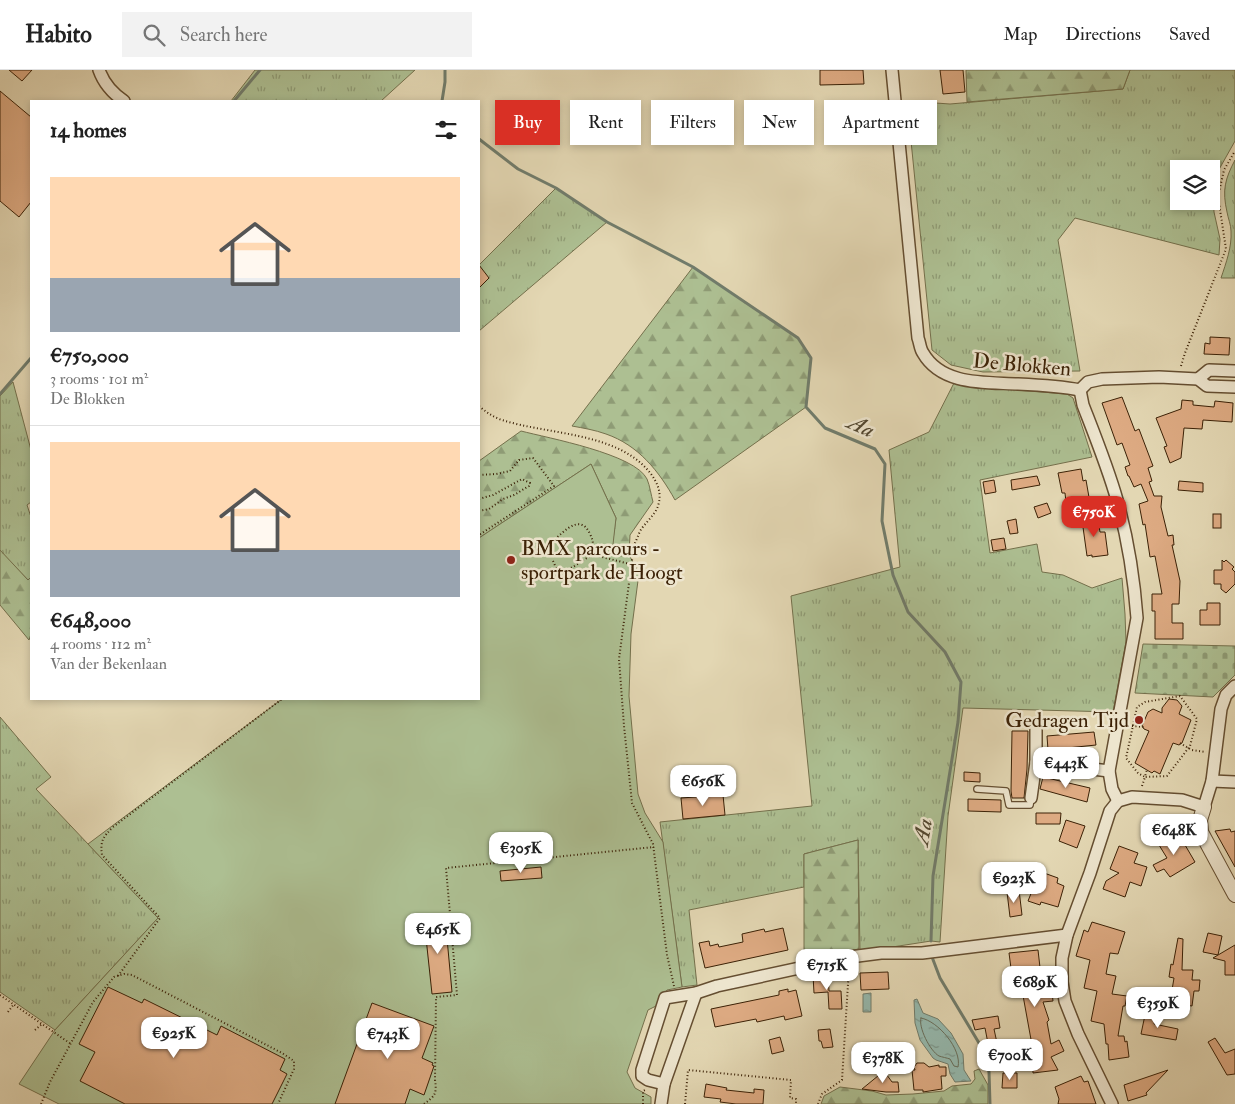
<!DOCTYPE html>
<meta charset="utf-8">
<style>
:root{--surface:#fff;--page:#f2f2f2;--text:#222;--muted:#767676;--line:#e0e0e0;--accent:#d93025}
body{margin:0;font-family:"IM FELL Double Pica",serif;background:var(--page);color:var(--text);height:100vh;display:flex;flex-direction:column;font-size:19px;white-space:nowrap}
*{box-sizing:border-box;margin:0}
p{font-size:16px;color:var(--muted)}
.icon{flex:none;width:28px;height:28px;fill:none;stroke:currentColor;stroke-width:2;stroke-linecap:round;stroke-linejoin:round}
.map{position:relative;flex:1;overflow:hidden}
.side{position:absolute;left:30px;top:30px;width:450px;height:600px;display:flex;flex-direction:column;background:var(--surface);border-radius:0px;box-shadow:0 2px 8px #0003}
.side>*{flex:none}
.guide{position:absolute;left:495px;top:30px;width:475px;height:45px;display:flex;gap:10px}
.tools{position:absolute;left:1170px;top:90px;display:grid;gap:10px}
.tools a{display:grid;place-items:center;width:50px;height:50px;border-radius:0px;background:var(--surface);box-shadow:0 2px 8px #0003;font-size:25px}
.price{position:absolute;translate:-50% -42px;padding:0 11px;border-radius:10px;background:#fff;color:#222;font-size:16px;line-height:32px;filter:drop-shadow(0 1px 2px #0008)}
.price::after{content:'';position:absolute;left:50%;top:30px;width:15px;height:11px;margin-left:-8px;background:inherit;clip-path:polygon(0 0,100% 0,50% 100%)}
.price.on{background:var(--accent);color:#fff}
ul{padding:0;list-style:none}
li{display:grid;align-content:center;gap:10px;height:265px;padding:0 20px}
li+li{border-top:1px solid var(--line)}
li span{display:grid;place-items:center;height:155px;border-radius:0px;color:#555}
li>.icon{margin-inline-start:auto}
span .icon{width:90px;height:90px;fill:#fffc;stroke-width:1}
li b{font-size:21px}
h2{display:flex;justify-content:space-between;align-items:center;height:60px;padding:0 20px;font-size:21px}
.tag{padding:0 18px;border-radius:0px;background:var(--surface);box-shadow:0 2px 8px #0003;font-size:18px;line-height:45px}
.tag.on{background:var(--accent);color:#fff}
header{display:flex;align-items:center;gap:30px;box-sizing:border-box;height:70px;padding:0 25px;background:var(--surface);border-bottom:1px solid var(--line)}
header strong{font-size:24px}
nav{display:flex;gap:28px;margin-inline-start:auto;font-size:18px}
.search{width:350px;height:45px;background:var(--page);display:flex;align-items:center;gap:12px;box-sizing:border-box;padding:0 18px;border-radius:0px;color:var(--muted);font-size:19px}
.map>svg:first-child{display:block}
</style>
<header>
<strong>Habito</strong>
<div class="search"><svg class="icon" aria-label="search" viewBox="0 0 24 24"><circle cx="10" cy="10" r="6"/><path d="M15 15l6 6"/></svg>Search here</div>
<nav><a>Map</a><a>Directions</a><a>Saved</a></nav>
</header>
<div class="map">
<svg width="1235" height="1034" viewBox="0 0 1235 1034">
<defs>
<pattern id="grass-tufts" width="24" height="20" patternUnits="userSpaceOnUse" patternTransform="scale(1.25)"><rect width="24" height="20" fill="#adbf92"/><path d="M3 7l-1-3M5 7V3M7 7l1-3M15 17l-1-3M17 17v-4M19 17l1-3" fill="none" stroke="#8e9b75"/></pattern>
<pattern id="forest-firs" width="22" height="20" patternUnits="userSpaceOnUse" patternTransform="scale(1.25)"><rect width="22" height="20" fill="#adbf92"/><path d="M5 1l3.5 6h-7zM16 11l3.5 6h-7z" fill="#8e9b75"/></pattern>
<pattern id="cemetery-stones" width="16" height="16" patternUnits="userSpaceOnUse" patternTransform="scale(1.25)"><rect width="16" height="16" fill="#adbf92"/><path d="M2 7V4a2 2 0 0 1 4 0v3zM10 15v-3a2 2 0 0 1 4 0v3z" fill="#8e9b75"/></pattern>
<pattern id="water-ripples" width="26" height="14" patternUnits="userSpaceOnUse" patternTransform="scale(1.25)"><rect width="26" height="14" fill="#95b9ae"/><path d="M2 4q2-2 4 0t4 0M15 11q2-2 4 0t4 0" fill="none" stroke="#7b968c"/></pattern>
</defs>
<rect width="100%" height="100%" fill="#e3d7b3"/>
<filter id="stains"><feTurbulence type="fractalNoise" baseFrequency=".004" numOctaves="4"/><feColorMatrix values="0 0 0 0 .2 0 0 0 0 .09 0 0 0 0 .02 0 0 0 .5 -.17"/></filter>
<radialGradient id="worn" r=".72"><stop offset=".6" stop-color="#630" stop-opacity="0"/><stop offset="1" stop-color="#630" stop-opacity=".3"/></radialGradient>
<!-- grass -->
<g fill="url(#grass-tufts)" stroke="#74704c" fill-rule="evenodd">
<polygon points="255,0 415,0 381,31 231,31"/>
<path d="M1130,0h105v71l-18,32 -4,18 1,21 6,27 -1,16 -144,-37 -17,22 22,131 -97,1 -32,-7 -19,-15 -25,-249 43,3 173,-15zM1179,99h32v32h-32z"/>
<path d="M1235,90v118h-14c5,-15 11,-31 10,-47 0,-6 -3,-13 -4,-19 -5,-22 -2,-33 8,-52z"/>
<polygon points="556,118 607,152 479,261 479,195"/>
<polygon points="13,312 31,380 31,432 27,435 31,447 31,507 28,510 0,481 0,326"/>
<polygon points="954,313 1002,319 1067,324 1073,328 1092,387 980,410 990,483 1037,474 1042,502 1063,505 1092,518 1122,508 1125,544 1126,572 1113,642 963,638 948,746 940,872 931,871 860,882 858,770 804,784 804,817 689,840 697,915 682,917 660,752 812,736 791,526 900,497 889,380 929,362"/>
<polygon points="0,647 51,707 36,719 158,848 55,960 0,922"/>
</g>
<!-- forest -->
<g fill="url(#forest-firs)" stroke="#74704c">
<polygon points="966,0 1130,0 1123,19 967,32"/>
<path d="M693,197l105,71 13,20 -5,49 -131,93c-16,-29 -37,-55 -69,-66 -11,-4 -23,-6 -34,-8z"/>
<path d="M521,361c27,7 114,23 126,48 3,7 4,16 6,23l-23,33 -1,20 -8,1 -10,-2 5,-36 -25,-54 -112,74v-77z"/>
<polygon points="0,480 28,510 31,507 31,564 29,570 0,535"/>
<polygon points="858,770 859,879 804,888 804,784"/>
<polygon points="979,999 988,1015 988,1034 821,1034 824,1026 840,1017 872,1021 886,1025 913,1024 944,1021 952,1016 971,1014 975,1009 974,1001"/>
</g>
<!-- cemetery -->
<polygon fill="url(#cemetery-stones)" stroke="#74704c" points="1143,574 1235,576 1235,605 1213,627 1135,623"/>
<!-- pitch -->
<polygon fill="#adbf92" stroke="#74704c" points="591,394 616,448 612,483 621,486 629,485 639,503 631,564 629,626 638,724 645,743 663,772 682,917 667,920 658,935 648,940 627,1002 635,1018 651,1027 651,1034 59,1034 19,1014 55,960 158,848 88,774 282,629 479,629 479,468"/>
<!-- water -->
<g fill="url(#water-ripples)" stroke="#717c6b">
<polygon points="871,923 871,942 863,942 863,924"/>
<polygon points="917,929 923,943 938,949 951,963 963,984 964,1000 971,1011 955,1012 950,1004 948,994 936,990 933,988 920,970 915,953 914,930"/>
</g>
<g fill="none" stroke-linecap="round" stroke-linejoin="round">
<!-- shore -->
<path stroke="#686d5a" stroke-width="1" d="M921,948c17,3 41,31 37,49l-4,-1 -4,-7c-3,-1 -8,-2 -11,-3 -9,-5 -21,-29 -18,-38z"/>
<!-- stream -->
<g stroke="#717c6b" stroke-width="3">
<polyline points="234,31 260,0"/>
<polyline points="442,31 445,12 445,0"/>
<polyline points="479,69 518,99 556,118 607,152 693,197 798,268 811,288 806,337 825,358 875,379 885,394 882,451 893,505 908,542 945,582 961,612 958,652 933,806 931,871"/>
<polyline points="0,324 31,288"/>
<polyline points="932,887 940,908 979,973 989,1002 990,1034"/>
</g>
</g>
<!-- building -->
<g fill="#ddaa82" stroke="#3b2106">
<polygon points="9,0 32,0 22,11"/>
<polygon points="820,0 863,0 864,14 820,15"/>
<polygon points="940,0 963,0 965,22 943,24"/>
<polygon points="0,21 31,47 31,132 19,147 0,131"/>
<polygon points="479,195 489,208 479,218"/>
<polygon points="1210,267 1230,268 1229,285 1204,284 1205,273 1210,274"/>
<polygon points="1122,327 1135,361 1139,359 1153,396 1148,398 1152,411 1149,412 1154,426 1162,426 1161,437 1168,466 1173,465 1174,475 1172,475 1180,511 1179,534 1172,534 1172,553 1183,553 1183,569 1155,569 1155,541 1152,541 1152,524 1162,524 1155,486 1150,487 1145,454 1143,455 1139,434 1148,431 1141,414 1134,417 1129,406 1128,406 1125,397 1130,395 1122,373 1117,375 1102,333"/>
<polygon points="1182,330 1193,331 1193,335 1214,337 1215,331 1233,333 1232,352 1203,350 1202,359 1184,358 1181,388 1170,393 1164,377 1167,376 1156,348 1181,339"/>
<polygon points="1081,399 1083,411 1086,410 1090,433 1067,442 1065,423 1062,423 1058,403"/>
<polygon points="1037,406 1040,415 1012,420 1011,410"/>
<polygon points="994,410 996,422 985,424 983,412"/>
<polygon points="1179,411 1203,413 1203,422 1178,420"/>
<polygon points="1047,433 1051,443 1038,448 1034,437"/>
<rect x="1213" y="444" width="8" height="14"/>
<polygon points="1097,445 1100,462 1105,462 1108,485 1092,487 1092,485 1087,486 1082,450"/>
<polygon points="1016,449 1018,463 1010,464 1007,451"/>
<polygon points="1004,468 1006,479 993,481 991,470"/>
<polygon points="1222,490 1224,492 1226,490 1234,497 1232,499 1235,502 1235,514 1226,523 1221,519 1221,514 1214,514 1214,500 1222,500"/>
<polygon points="1207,533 1220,533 1220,555 1200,555 1200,540 1207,540"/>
<polygon points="1169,629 1177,630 1182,636 1179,644 1191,650 1182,673 1179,675 1173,673 1160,704 1154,701 1152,703 1135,693 1149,661 1144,659 1142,656 1148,642 1153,639 1162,643 1162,638"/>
<polygon points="1012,661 1028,661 1027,699 1024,728 1012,728 1011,721"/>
<polygon points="1094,662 1096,675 1048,680 1047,666"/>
<polygon points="964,702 980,703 980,712 964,711"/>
<polygon points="1043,707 1090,718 1087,732 1040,719"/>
<polygon points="723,725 725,745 683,749 681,728"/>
<polygon points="968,729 1001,730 1001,742 968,741"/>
<polygon points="1036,743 1061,743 1060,754 1036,754"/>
<polygon points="1066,750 1085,756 1077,778 1059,771"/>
<polygon points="1230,759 1231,762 1235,761 1235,797 1215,761"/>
<polygon points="1178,763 1195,792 1170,807 1164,799 1157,802 1153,795 1167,788 1159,775"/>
<polygon points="1119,776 1138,783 1134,793 1147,797 1141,816 1130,812 1125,827 1103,819 1106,811 1119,803 1110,799"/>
<polygon points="541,797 542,808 501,811 500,801"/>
<polygon points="1044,803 1058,808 1057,813 1064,816 1058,837 1041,832 1040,835 1028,831 1034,816 1039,818"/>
<polygon points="1019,820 1022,845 1010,847 1007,822"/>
<polygon points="445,847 452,922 432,924 424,849"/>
<polygon points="1092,852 1125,862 1118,884 1110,883 1106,904 1116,906 1112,924 1127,926 1125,936 1123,936 1118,966 1124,966 1125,972 1127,971 1129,987 1109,990 1108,974 1106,974 1104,954 1091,951 1097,921 1084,918 1090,890 1076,886 1084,860 1088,862"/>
<polygon points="783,858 788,880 705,898 699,873 709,871 710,876 718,874 719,877 743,872 742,864 764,859 765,862"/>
<polygon points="1208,863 1222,866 1218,885 1203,882"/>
<polygon points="1178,868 1183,869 1182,900 1193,900 1192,910 1200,910 1199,921 1194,921 1192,936 1179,934 1181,922 1172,920 1174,908 1169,907 1171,894 1173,895"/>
<polygon points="1235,875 1235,905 1225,905 1225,891 1213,888"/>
<polygon points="1038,880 1042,915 1051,914 1053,931 1043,932 1049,950 1047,952 1051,974 1059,970 1064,981 1051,987 1058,1000 1033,1003 1032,975 1022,920 1014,921 1009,883"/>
<polygon points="888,902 889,919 861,920 860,903"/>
<polygon points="828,904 829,921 841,921 842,939 829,939 828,922 814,923 813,905"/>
<polygon points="108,917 142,933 144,929 217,965 221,956 285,989 280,1000 287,1004 272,1034 125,1034 80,1011 95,982 79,974"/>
<polygon points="788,919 788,922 796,920 802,946 785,950 784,946 757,952 756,949 715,957 711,939 779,925 779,921"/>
<polygon points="372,933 434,956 422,988 433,993 432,995 434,996 424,1025 410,1019 405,1034 335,1034"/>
<polygon points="1145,945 1156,947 1154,954 1178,959 1176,970 1141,964"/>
<polygon points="998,946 1000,958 994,959 1000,987 991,989 985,958 975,960 972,950"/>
<polygon points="830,959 833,977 823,978 821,971 819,971 818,960"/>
<polygon points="780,967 784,981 772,984 769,970"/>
<polygon points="1215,968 1225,983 1235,979 1235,1004 1227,1005 1208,972"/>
<polygon points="917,993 924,993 929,997 939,995 939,997 946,997 946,1006 941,1006 942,1019 923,1022 923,1020 914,1020 912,1000 915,1000 914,997"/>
<polygon points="1168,1000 1146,1023 1147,1025 1128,1031 1124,1015"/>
<polygon points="884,1001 892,1012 898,1012 899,1022 886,1022 862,1019"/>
<polygon points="1003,1003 1017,1003 1017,1018 1002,1018"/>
<polygon points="1081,1006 1084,1012 1088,1011 1096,1034 1058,1034 1059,1029 1055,1017"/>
<polygon points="706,1014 727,1018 726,1020 754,1023 754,1019 764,1020 763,1034 736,1034 720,1032 721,1029 704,1027"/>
</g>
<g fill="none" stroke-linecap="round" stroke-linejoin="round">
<!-- service casing -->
<g stroke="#654e31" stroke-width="8">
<polyline id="service" points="977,719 1006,721 1009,735 1030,735 1031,728"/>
</g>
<!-- minor casing -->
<g stroke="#654e31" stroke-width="14">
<g id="minor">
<path d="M99,0c5,14 13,23 25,31"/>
<path d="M892,0l26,268c2,5 2,11 5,15 19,33 63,29 95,31 21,1 42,2 62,6"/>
<polyline points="1198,309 1209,300 1235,301"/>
<path d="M1080,320l3,15c12,31 25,63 34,95 11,39 17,78 20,118l-28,153 3,18 6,12"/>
<polyline points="1080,320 1088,312 1102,309 1159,307 1198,309 1207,316 1235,317"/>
<polyline points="1036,692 1109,701"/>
<polyline points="1212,711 1235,712"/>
<polyline points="1031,728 1036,692 1036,655"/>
<polyline points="664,1014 648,1010 642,1006 642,1000 665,928 696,923 717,916 850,887 881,883 922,883 1067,865"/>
<polyline points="661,1034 664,1014 696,923"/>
<polyline points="1112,1034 1078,964 1065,931 1062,912 1062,888 1067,865 1090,803 1110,741 1118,731 1132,727 1182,730 1204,737 1212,711 1221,639 1226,625 1235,616"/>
</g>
</g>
<!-- tertiary casing -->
<g stroke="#654e31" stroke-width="16">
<polyline id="tertiary" points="1204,737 1200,750 1201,762 1235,825"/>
</g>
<!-- path -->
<g stroke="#3b2106" stroke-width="2" stroke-dasharray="1 2.5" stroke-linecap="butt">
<polyline points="1181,296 1185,283 1226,179 1219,133 1219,122 1224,100 1235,81"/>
<path d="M479,336c7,6 14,11 23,14 47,15 117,12 149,54 7,10 11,19 7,32 -3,9 -13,17 -18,25 -2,5 -4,10 -6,14l-15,114 5,67 8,77 21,41 14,111 7,31"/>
<polyline points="479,405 496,404 510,401 519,390 533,388 554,416 479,465"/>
<polyline points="479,429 493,425 522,409 530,413 529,416 514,425 503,429 489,439 479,441"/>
<path d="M547,476c11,-7 32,-37 43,-12 4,8 4,14 0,22"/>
<polyline points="553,491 557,500 564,501 573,497 590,486 598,486 630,494"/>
<polyline points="1132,656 1144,657"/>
<polyline points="1180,673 1192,680 1206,682"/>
<polyline points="1142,716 1145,707 1138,703 1126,688 1137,637 1145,632 1180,626 1197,649 1190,676 1167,706 1145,707 1147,699"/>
<path d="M118,906l42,-58 -58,-63c-2,-14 1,-18 11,-28l169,-128"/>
<polyline points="0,925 71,974"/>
<polyline points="8,942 14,934"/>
<polyline points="35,960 43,953"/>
<polyline points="41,1034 50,1012 93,932 114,907 124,904 132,905 282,983 294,991 294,999 278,1034"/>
<path d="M424,1034c11,-8 13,-10 11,-24l1,-83 21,-2 -11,-127 208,-21"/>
<polyline points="643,1034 643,1021 645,1020"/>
<polyline points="685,1034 688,1000 791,1010 790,1028 796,1029 796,1034"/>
<polyline points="818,1034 822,1024 842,1010 849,898"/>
</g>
<!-- service -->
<use href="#service" stroke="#ede5ce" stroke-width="5.5"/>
<!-- minor -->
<use href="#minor" stroke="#ede5ce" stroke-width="11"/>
<!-- tertiary -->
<use href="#tertiary" stroke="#ede5ce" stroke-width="14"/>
</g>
<!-- markers -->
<g fill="#8f2418" stroke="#ede5ce" stroke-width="2">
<circle cx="511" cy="490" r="5"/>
<circle cx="1139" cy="650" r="5"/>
</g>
<g text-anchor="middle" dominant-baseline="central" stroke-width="5" stroke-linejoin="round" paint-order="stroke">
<!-- street labels -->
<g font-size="21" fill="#3b2106" stroke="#ede5ce">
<text transform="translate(1022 295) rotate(5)">De Blokken</text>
</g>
<!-- poi labels -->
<g font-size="21" fill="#3b2106" stroke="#ede5ce" text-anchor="start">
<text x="521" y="478">BMX parcours -<tspan x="521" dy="24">sportpark de Hoogt</tspan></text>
<text x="1129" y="650" text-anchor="end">Gedragen Tijd</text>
</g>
<!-- water labels -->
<g font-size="22" font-style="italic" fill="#524730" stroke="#ede5ce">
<text transform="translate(861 356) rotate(24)">Aa</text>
<text transform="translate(923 762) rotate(-81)">Aa</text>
</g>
</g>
<rect width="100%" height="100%" filter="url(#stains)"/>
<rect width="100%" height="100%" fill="url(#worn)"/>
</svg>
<div class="tools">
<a><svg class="icon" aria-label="layers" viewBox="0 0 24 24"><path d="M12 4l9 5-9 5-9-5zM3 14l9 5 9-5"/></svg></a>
</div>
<b class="price on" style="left:1094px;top:468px">€750K</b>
<b class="price" style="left:1066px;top:719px">€443K</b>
<b class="price" style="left:703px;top:737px">€656K</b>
<b class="price" style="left:1174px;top:786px">€648K</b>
<b class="price" style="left:521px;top:804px">€305K</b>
<b class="price" style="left:1014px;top:834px">€923K</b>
<b class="price" style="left:438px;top:885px">€465K</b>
<b class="price" style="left:827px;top:921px">€715K</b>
<b class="price" style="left:1035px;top:938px">€689K</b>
<b class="price" style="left:1158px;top:959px">€359K</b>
<b class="price" style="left:174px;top:989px">€925K</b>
<b class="price" style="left:388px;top:990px">€743K</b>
<b class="price" style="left:1010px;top:1011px">€700K</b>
<b class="price" style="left:883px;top:1014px">€378K</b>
<div class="guide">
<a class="tag on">Buy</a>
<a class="tag">Rent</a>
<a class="tag">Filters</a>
<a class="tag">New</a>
<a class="tag">Apartment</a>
</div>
<section class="side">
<h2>14 homes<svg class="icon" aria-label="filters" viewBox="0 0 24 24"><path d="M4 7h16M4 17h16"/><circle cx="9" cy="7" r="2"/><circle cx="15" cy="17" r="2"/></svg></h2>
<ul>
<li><span style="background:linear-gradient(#ffd9b3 65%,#9aa5b1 0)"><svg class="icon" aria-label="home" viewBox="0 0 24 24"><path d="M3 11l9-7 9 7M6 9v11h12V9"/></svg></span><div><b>€750,000</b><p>3 rooms · 101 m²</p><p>De Blokken</p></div></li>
<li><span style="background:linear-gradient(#ffd9b3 70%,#9aa5b1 0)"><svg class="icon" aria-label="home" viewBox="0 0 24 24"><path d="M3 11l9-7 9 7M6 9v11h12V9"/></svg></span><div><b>€648,000</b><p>4 rooms · 112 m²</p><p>Van der Bekenlaan</p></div></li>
</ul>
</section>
</div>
